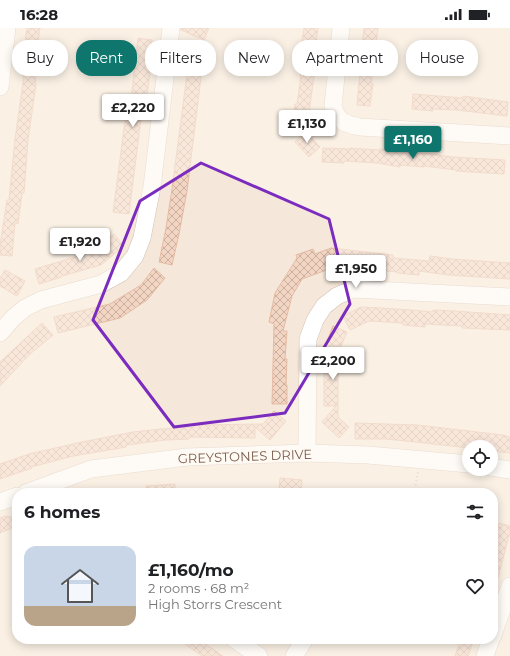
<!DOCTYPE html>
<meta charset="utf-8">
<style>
:root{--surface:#fff;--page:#f2f2f2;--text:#202124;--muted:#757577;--accent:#0f766e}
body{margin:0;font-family:Montserrat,sans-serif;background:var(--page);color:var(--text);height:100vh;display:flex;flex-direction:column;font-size:15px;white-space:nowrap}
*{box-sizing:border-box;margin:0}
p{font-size:13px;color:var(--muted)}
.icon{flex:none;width:22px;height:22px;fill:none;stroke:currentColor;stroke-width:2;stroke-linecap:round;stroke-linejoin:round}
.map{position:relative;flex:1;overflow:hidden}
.drawer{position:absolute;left:12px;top:460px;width:486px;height:156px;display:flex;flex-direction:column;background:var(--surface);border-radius:16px;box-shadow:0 2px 10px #0003}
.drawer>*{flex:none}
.guide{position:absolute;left:12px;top:12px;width:486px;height:36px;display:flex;gap:8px}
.controls{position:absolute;left:462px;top:412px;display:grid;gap:8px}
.controls a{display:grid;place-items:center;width:36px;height:36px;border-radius:50%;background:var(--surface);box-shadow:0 2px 10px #0003;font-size:20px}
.price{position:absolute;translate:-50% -34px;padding:0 9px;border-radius:4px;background:#fff;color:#222;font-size:13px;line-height:26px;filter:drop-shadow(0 1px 2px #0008)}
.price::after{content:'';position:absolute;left:50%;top:24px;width:12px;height:9px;margin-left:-6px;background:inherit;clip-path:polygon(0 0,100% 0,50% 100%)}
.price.current{background:var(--accent);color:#fff}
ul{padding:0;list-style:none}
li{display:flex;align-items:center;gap:12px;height:100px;padding:0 12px}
li span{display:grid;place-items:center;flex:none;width:112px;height:80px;border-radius:12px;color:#555}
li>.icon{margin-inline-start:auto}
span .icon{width:48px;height:48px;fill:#fffc;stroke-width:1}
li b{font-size:17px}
h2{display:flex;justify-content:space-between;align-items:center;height:48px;padding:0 12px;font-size:17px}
.chip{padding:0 14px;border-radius:16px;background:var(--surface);box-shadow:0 2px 10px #0003;font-size:14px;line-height:36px}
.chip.current{background:var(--accent);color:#fff}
.status{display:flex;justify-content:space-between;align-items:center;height:28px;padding:0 20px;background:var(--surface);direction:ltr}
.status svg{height:11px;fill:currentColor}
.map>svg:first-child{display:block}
</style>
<div class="status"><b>16:28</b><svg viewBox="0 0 49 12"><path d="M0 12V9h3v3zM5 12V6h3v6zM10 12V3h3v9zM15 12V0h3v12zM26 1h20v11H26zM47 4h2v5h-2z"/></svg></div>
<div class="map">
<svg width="510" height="628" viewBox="0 0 510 628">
<defs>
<pattern id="building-cross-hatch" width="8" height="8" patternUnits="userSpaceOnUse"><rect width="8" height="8" fill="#f3d5c3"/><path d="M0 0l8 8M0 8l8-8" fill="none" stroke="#cab0a1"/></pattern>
</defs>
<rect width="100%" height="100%" fill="#fdf6ec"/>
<!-- residential -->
<path fill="#f5e8da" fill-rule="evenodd" d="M0,0h510v628h-510zM469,419h22v22h-22zM17,465h476v146h-476z"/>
<!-- building -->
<g fill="url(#building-cross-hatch)" stroke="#e6bba3">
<polygon points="27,0 40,0 36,27 38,27 35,56 36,56 28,112 24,165 22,165 18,196 15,195 12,228 0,227 0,217 7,172 9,172 15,111 24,48 22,48 24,21"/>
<polygon points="181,0 209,0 204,12 181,2"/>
<polygon points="304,0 318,0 314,28 316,28 314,48 307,99 293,98 295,76 297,76 301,48 300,48 303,21 301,21"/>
<polygon points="364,0 378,0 371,56 373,56 370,78 357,77"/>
<polygon points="138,10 152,12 148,43 150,44 147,67 144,67 129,186 113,184 128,71 131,71"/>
<polygon points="190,23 204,25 187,163 179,206 172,237 159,234 166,200 172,161"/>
<polygon points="413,66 463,70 463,68 508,74 507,88 457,82 433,81 433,83 412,81"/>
<polygon points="306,103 320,119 309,129 295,114"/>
<polygon points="323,120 350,121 350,120 379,122 379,121 404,124 430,126 453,129 505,132 504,146 456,143 456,142 424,138 424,139 400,137 400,139 377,135 344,133 344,135 322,134"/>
<polygon points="114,206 124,218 101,237 62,248 62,249 39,256 35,241 95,223"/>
<polygon points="331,220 393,227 393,230 429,233 430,228 452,231 510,235 510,251 449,247 419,243 419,247 397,245 397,244 369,241 369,239 330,235 332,240 302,251 292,268 283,303 287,303 285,331 287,331 286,357 287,357 287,376 272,376 274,296 269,294 275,265 297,230 296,227 313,221 315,226"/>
<polygon points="154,240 165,250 147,272 120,290 58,305 54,289 110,276 141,257"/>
<polygon points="5,242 25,253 17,268 0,258 0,250"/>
<polygon points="361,279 398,281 433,284 433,282 454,283 510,287 510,302 462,300 462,298 443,297 425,296 425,299 403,297 403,295 369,293 350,302 343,288"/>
<polygon points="42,295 53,307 29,327 0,358 0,334"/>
<polygon points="333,298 347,304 338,326 338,389 349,399 339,410 322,394 336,378 324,378 324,321"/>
<polygon points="274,383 286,393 270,412 255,399 255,410 189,409 189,411 165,412 126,417 126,419 73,428 31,439 32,440 0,451 0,436 29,426 82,414 133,404 161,401 195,399 195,397 263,396"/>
<polygon points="355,395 417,397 503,407 510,409 510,425 491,423 491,419 469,419 469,420 416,414 386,411 355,411"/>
<polygon points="280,450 302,452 301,464 279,462"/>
<polygon points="175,456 175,465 147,465 146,458"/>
<polygon points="5,488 17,490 17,498 0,505 0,490"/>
<polygon points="499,495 510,498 510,504 496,557 493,556 493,519"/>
<polygon points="178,611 198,611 223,628 202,628"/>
<polygon points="461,611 474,611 468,628 455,628"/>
</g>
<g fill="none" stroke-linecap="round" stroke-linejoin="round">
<!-- minor casing -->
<g stroke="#d1beb0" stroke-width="18">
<g id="minor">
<path d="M341,0l-8,78c5,16 12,18 27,21l150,9"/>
<polyline points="0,59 7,0"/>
<polyline points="0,305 13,290 25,280 41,272 101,256 121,245 135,228 142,210 152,159 171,0"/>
<polyline points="307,425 308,311 315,292 324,278 337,268 353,261 510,269"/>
<polyline points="491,439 510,442"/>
<polyline points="26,465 91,441 187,429 307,425 368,427 469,436"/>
<polyline points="0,474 17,468"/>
<polyline points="493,607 510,558"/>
<polyline points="234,611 259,628"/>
<polyline points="294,628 305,611"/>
<polyline points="485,628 491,611"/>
</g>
</g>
<!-- path -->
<polyline stroke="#d9b8a5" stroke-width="2" stroke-dasharray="1 3" stroke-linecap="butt" points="414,465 418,444"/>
<!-- minor -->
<use href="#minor" stroke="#fff" stroke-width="17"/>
</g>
<!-- marked area -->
<path d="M0 0H510V628H0ZM201,135l128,56 21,85 -65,109 -111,14 -81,-107 47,-119z" fill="#fdf6ec" fill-opacity=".55" fill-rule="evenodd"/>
<path fill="none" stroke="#7b2cbf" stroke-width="3" stroke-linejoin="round" d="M201,135l128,56 21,85 -65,109 -111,14 -81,-107 47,-119z"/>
<g text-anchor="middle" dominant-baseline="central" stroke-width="3.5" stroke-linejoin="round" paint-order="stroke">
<!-- street labels -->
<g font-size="13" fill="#7a5c4d" stroke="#fffaf3">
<text transform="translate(245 428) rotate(-2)">GREYSTONES DRIVE</text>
</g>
</g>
</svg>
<div class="controls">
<a><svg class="icon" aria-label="locate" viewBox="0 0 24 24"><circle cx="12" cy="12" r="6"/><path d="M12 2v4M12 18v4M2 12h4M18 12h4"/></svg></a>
</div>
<b class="price" style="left:133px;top:100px">£2,220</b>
<b class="price" style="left:307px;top:116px">£1,130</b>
<b class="price current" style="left:413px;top:132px">£1,160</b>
<b class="price" style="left:80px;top:234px">£1,920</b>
<b class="price" style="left:356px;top:261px">£1,950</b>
<b class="price" style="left:333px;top:353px">£2,200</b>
<div class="guide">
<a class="chip">Buy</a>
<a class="chip current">Rent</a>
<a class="chip">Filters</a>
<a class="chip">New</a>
<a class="chip">Apartment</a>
<a class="chip">House</a>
</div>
<section class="drawer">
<h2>6 homes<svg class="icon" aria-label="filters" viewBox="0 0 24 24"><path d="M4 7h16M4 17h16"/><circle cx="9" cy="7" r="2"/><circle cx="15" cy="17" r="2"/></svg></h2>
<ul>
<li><span style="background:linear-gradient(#c9d6e8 75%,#b9a48a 0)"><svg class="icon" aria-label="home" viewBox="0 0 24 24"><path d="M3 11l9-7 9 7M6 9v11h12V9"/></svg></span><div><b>£1,160/mo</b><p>2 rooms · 68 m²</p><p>High Storrs Crescent</p></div><svg class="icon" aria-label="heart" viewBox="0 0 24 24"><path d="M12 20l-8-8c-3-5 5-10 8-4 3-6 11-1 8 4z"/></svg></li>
</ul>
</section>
</div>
